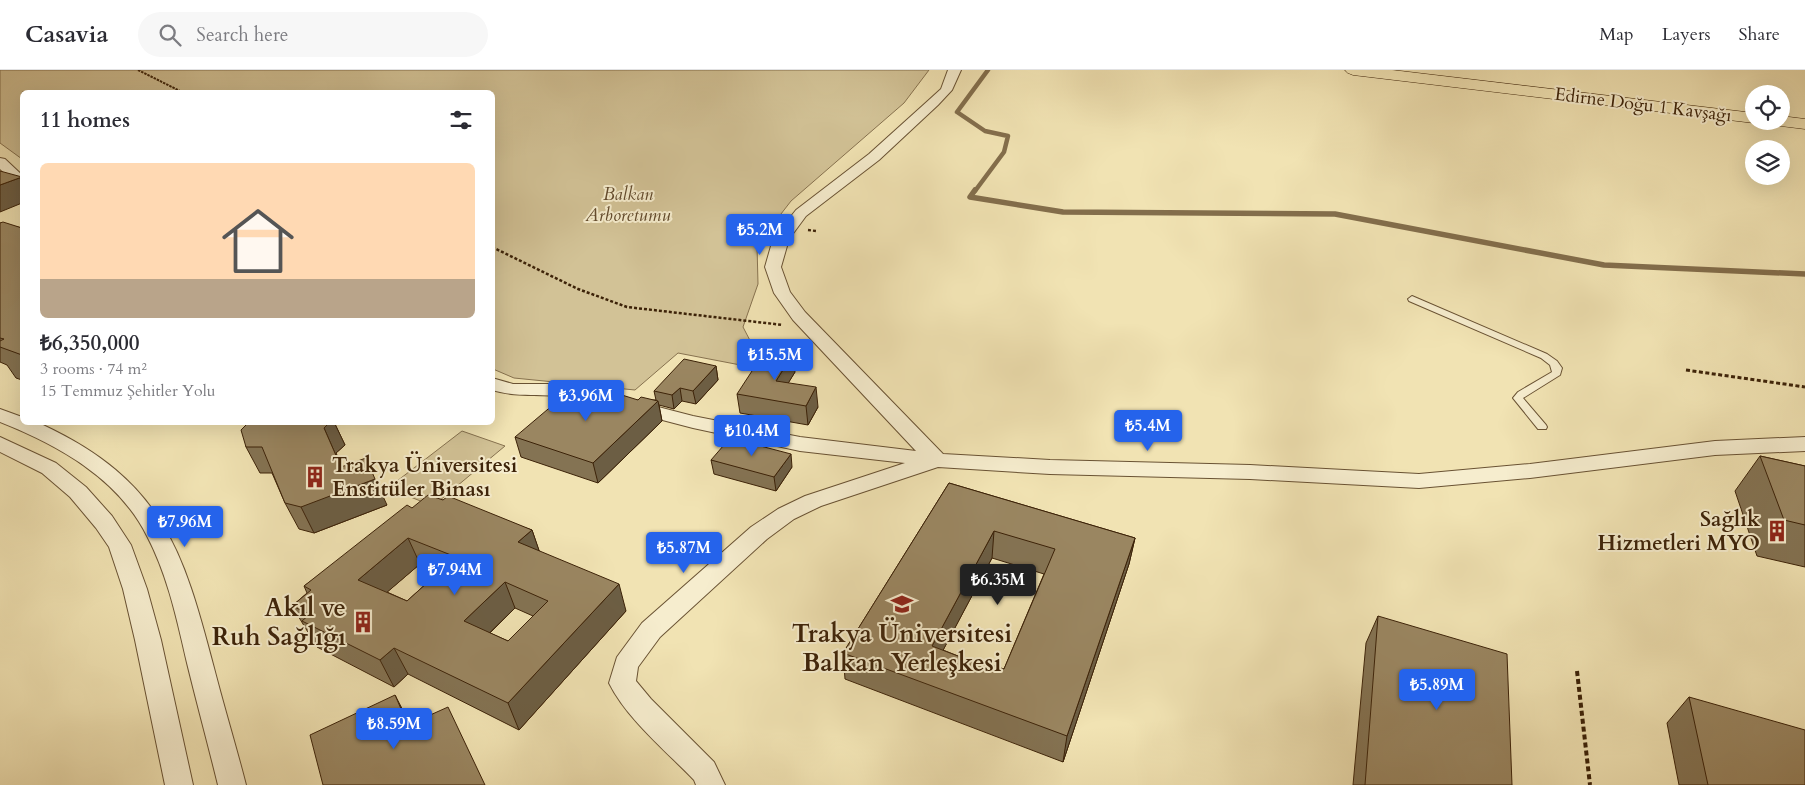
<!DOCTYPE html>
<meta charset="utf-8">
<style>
:root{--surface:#fff;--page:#f7f7f7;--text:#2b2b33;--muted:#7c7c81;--line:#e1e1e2;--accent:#2563eb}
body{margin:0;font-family:Cardo,serif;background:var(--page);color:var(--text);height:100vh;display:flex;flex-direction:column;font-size:19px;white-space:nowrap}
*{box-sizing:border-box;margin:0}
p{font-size:16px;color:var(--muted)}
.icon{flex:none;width:28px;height:28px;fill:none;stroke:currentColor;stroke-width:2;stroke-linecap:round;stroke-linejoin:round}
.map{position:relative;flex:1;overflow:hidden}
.drawer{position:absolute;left:20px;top:20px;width:475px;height:335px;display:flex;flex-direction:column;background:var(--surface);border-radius:8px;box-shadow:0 5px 20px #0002}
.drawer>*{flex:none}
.controls{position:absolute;left:1745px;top:15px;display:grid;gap:10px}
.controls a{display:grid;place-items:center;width:45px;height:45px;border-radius:50%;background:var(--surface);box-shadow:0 5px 20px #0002;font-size:25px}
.price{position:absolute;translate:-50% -42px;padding:0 11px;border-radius:5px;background:var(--accent);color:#fff;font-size:16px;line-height:32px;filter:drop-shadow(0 1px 2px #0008)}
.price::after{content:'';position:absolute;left:50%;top:30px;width:15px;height:11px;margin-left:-8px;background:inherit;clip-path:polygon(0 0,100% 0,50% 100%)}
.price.active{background:#222;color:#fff}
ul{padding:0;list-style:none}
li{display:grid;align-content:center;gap:10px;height:265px;padding:0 20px}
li+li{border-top:1px solid var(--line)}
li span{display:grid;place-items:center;height:155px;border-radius:8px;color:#555}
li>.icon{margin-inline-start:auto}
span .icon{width:90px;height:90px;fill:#fffc;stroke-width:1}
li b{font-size:21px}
h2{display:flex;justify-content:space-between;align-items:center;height:60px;padding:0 20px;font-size:21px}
header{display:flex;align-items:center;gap:30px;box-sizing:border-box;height:70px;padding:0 25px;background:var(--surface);border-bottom:1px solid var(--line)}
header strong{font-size:24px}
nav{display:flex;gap:28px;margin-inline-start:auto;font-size:18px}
.search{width:350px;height:45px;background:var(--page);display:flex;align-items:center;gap:12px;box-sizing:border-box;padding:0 18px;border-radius:28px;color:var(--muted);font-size:19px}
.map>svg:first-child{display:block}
</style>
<header>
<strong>Casavia</strong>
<div class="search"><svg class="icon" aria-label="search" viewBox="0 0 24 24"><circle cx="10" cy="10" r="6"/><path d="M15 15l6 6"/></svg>Search here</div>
<nav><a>Map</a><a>Layers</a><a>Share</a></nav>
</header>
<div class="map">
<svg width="1805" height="715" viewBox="0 0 1805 715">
<rect width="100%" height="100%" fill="#f1e3b3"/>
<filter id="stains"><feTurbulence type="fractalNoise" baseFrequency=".004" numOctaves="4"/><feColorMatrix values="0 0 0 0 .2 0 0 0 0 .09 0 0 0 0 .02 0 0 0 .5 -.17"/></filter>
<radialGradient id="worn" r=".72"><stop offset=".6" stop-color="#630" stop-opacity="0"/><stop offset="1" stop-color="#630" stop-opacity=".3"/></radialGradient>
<!-- green -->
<g fill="#d2c296" stroke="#87724f">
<polygon points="0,0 929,0 904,33 791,131 757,175 758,214 743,257 756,282 756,298 678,283 635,320 514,308 493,299 492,22 22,22 22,89 0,73"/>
<polygon points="462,361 505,376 433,436 388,418"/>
</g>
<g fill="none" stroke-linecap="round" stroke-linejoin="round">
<!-- stream-far1 -->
<polyline stroke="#836e4c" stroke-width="4.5" points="975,121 1004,82 1008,66 985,61 957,42 988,0"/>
<!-- stream -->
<polyline stroke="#836e4c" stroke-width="5.5" points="975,120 970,127 1063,142 1335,144 1604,195 1805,204"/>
<!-- lane casing -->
<g stroke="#695233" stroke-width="2">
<polygon id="lane" points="1412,226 1547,284 1557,291 1562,298 1560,305 1523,328 1546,355 1547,357 1546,359 1538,359 1513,328 1518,322 1552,302 1550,295 1541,288 1409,231 1408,229"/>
</g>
<!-- street casing -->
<g stroke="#695233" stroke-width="2">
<g id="street">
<path d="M948,0h13l-9,20 -14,15 -59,55 -73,56 -17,23 -8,28 9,25 15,20 138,142 107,6 200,5 169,9 111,-10 185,-23 90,-4v14l-90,4 -185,23 -111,10 -169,-9 -200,-5 -112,-7 -117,39 -27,13 -27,20 -107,98 -22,30 -2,14 15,18 63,63 11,23h-29l-2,-5c-28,-29 -67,-61 -85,-97l8,-26 25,-34 109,-96 27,-18 27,-13 100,-33 -105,-12 -107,-23 -65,-17 -3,-4 3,-4 7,-2 58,15 107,21 116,14 -123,-131 -19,-27 -9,-26 8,-28 23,-29 73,-56 61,-55 11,-10z"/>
<polygon points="0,88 5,89 22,105 22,116 17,115 0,99"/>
<path d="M492,308l21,6h43l46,8 3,4 -3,4c-15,4 -32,-3 -47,-4 -23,-2 -39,1 -63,-6z"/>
<path d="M0,339l22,8v5h15l6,3c119,56 140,124 171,243 10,39 22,78 32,117h-28c-10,-41 -21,-81 -31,-122 -10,-43 -19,-87 -40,-127 -29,-58 -89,-91 -147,-114z"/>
<polygon points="0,367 56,393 86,417 112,446 131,475 147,519 161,570 193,715 165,715 135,570 123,519 109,477 96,458 70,427 42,403 0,382"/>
</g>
</g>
<!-- highway casing -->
<g stroke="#3c2208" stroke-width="1">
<g id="highway">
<polygon points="1345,0 1392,0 1754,43 1754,51 1760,51 1754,53 1353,5 1348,3"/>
<polygon points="1781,46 1805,49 1805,59 1773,55 1771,51 1781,51"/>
</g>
</g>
<!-- path-far3 -->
<polyline stroke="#3c2208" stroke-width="2" stroke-dasharray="2.5 1" stroke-linecap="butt" points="138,0 182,22"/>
<!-- path-far2 -->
<g stroke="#3c2208" stroke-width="2.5" stroke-dasharray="3 2" stroke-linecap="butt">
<polyline points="808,160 816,161"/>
<polyline points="492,177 578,219 627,237 783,255"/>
</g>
<!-- path-far1 -->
<polyline stroke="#3c2208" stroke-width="3" stroke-dasharray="4 2.5" stroke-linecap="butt" points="1686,300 1805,317"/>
<!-- path -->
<polyline stroke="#3c2208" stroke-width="4" stroke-dasharray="5 3" stroke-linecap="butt" points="1577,601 1590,715"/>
<!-- lane -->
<use href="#lane" fill="#f6edce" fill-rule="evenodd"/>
<!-- street -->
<use href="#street" fill="#f6edce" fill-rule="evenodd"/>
<!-- highway -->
<use href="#highway" fill="#f1e3b3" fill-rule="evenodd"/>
</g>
<!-- wall -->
<g fill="#847353" stroke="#3c2208" fill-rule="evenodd">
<polygon points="0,153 22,158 22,310 16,308 7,295 0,292"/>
<polygon points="716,296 718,310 696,334 682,331 674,339 659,335 662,351 598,413 521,387 515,367 638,330 656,330 654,321"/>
<polygon points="795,302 788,313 818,337 808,355 740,343 737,324"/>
<polygon points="249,352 334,352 345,375 336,383 342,397 387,435 314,463 299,459 285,433 272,403 260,403 246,377"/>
<polygon points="1760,386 1805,396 1805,497 1757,486 1735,421"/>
<polygon points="711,390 792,397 776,421 714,404"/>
<path d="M949,413l186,55 -6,26 -66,198 -218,-83 -2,-26zM992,488l52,16 -40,95 -36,-9 -25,-10z"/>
<path d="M443,430l89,30 7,21 87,60 -107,119 -111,-56 -14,13 -77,-40 -25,-41 15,-13 -3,-7 108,-78zM420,494l19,8 -32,29 -20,-9zM515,538l18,8 -25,25 -18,-8z"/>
<polygon points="1378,546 1512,715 1353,715 1366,573"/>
<polygon points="1689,627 1805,715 1679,715 1667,653"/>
</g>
<!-- shaded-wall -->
<g fill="#6c5e44" stroke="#3c2208">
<polygon points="22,107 22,133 0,142 0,115"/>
<polygon points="794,282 795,302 778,330 776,311"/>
<polygon points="716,296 718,310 696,334 693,321"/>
<polygon points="816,317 818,337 808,355 806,336"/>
<polygon points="680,318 682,331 674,339 672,325"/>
<polygon points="658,331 662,351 598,413 593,393"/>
<polygon points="330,352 334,352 345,375 336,383 351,418 375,409 387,435 314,463 301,437 341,397 324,358"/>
<polygon points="791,384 792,397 776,421 774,407"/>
<polygon points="532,460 541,486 518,472"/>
<polygon points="994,461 992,488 931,603 932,576"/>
<polygon points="408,468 420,494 371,536 358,510"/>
<polygon points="1135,468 1129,494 1063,692 1067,666"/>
<polygon points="505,512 515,538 475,577 464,551"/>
<polygon points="619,514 626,541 519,660 508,633"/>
<polygon points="394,578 408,604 394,617 380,590"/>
<polygon points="395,625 409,652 422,682 408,655"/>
</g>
<!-- building -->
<g fill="#9a8661" stroke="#3c2208" fill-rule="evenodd">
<polygon points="0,101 22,107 0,115"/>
<polygon points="3,152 22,158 22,285 0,277 0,271 4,269 0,268 0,153"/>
<polygon points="767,278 794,282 776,311 816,317 806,336 737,324"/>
<polygon points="684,289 716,296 693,321 680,318 672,325 654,321"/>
<polygon points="580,312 638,330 641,327 658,331 593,393 515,367"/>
<polygon points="249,352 330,352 324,358 341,397 366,388 375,409 301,437 285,433 262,377 246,377 241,360"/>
<polygon points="730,368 791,384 774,407 711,390"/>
<polygon points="1760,386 1805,396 1805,455 1784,450"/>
<path d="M949,413l186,55 -68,198 -224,-83zM994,461l61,18 -51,120 -34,-11 -2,2 -36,-14z"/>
<path d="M428,425l15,5 5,-4 84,34 -14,12 101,42 -111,119 -114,-55 -14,12 -78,-39 8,-7 -18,-8 19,-16 -7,-4 103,-81 5,3zM408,468l48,19 -49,44 -49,-21zM505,512l43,19 -40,40 -44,-20z"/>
<polygon points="1378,546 1507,584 1512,715 1365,715"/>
<polygon points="395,625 408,655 448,637 485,715 323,715 310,665"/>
<polygon points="1689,627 1805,660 1805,715 1708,715"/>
</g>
<!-- icons -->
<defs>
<g id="building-bare" transform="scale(1.725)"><path d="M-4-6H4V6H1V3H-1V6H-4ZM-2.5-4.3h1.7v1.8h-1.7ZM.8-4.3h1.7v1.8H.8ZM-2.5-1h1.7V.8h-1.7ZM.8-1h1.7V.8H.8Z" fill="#8f2418" stroke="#f6edce" stroke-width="2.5" paint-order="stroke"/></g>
<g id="university-bare" transform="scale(1.725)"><path d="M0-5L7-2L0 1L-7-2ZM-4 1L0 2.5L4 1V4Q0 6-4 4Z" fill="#8f2418" stroke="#f6edce" stroke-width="2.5" paint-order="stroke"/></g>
</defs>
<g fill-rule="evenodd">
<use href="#building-bare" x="315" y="407"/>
<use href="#building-bare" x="1777" y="461"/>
<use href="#university-bare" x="902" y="534"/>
<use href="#building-bare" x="363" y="552"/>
</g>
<g text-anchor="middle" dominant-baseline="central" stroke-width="4" stroke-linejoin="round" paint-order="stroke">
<!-- far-street labels -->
<g font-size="18" fill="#3c2208" stroke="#f6edce">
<text transform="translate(1643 35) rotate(7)">Edirne Doğu 1 Kavşağı</text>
</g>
<!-- far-park labels -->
<g font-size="18" font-style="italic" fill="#624a2c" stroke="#f6edce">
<text x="628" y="124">Balkan<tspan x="628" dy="21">Arboretumu</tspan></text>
</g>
<!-- poi labels -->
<g font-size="21" font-weight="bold" fill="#3c2208" stroke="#f6edce" text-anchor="start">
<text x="332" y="395">Trakya Üniversitesi<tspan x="332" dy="24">Enstitüler Binası</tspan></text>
<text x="1760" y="449" text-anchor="end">Sağlık<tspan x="1760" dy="24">Hizmetleri MYO</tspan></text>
</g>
<!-- near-poi labels -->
<g font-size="25" font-weight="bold" fill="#3c2208" stroke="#f6edce" text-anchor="end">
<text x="346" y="538">Akıl ve<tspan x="346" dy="29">Ruh Sağlığı</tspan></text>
<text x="902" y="564" text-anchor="middle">Trakya Üniversitesi<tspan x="902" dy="29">Balkan Yerleşkesi</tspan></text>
</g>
</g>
<rect width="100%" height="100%" filter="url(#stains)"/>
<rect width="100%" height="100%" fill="url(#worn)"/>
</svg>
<div class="controls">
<a><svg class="icon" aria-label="locate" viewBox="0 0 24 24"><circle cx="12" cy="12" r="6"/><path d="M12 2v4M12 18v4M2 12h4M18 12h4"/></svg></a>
<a><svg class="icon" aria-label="layers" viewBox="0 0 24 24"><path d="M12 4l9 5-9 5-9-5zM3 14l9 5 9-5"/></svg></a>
</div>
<b class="price" style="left:760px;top:186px">₺5.2M</b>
<b class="price" style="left:775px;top:311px">₺15.5M</b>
<b class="price" style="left:586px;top:352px">₺3.96M</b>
<b class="price" style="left:1148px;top:382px">₺5.4M</b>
<b class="price" style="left:752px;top:387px">₺10.4M</b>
<b class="price" style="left:185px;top:478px">₺7.96M</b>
<b class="price" style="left:684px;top:504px">₺5.87M</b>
<b class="price" style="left:455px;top:526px">₺7.94M</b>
<b class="price active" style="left:998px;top:536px">₺6.35M</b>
<b class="price" style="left:1437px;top:641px">₺5.89M</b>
<b class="price" style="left:394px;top:680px">₺8.59M</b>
<section class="drawer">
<h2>11 homes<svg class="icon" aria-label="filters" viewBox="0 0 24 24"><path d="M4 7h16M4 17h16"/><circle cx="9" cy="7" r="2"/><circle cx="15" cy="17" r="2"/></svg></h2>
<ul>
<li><span style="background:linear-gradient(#ffd9b3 75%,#b9a48a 0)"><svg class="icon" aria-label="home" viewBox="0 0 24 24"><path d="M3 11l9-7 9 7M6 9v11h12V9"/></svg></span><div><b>₺6,350,000</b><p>3 rooms · 74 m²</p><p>15 Temmuz Şehitler Yolu</p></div></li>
</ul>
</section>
</div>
